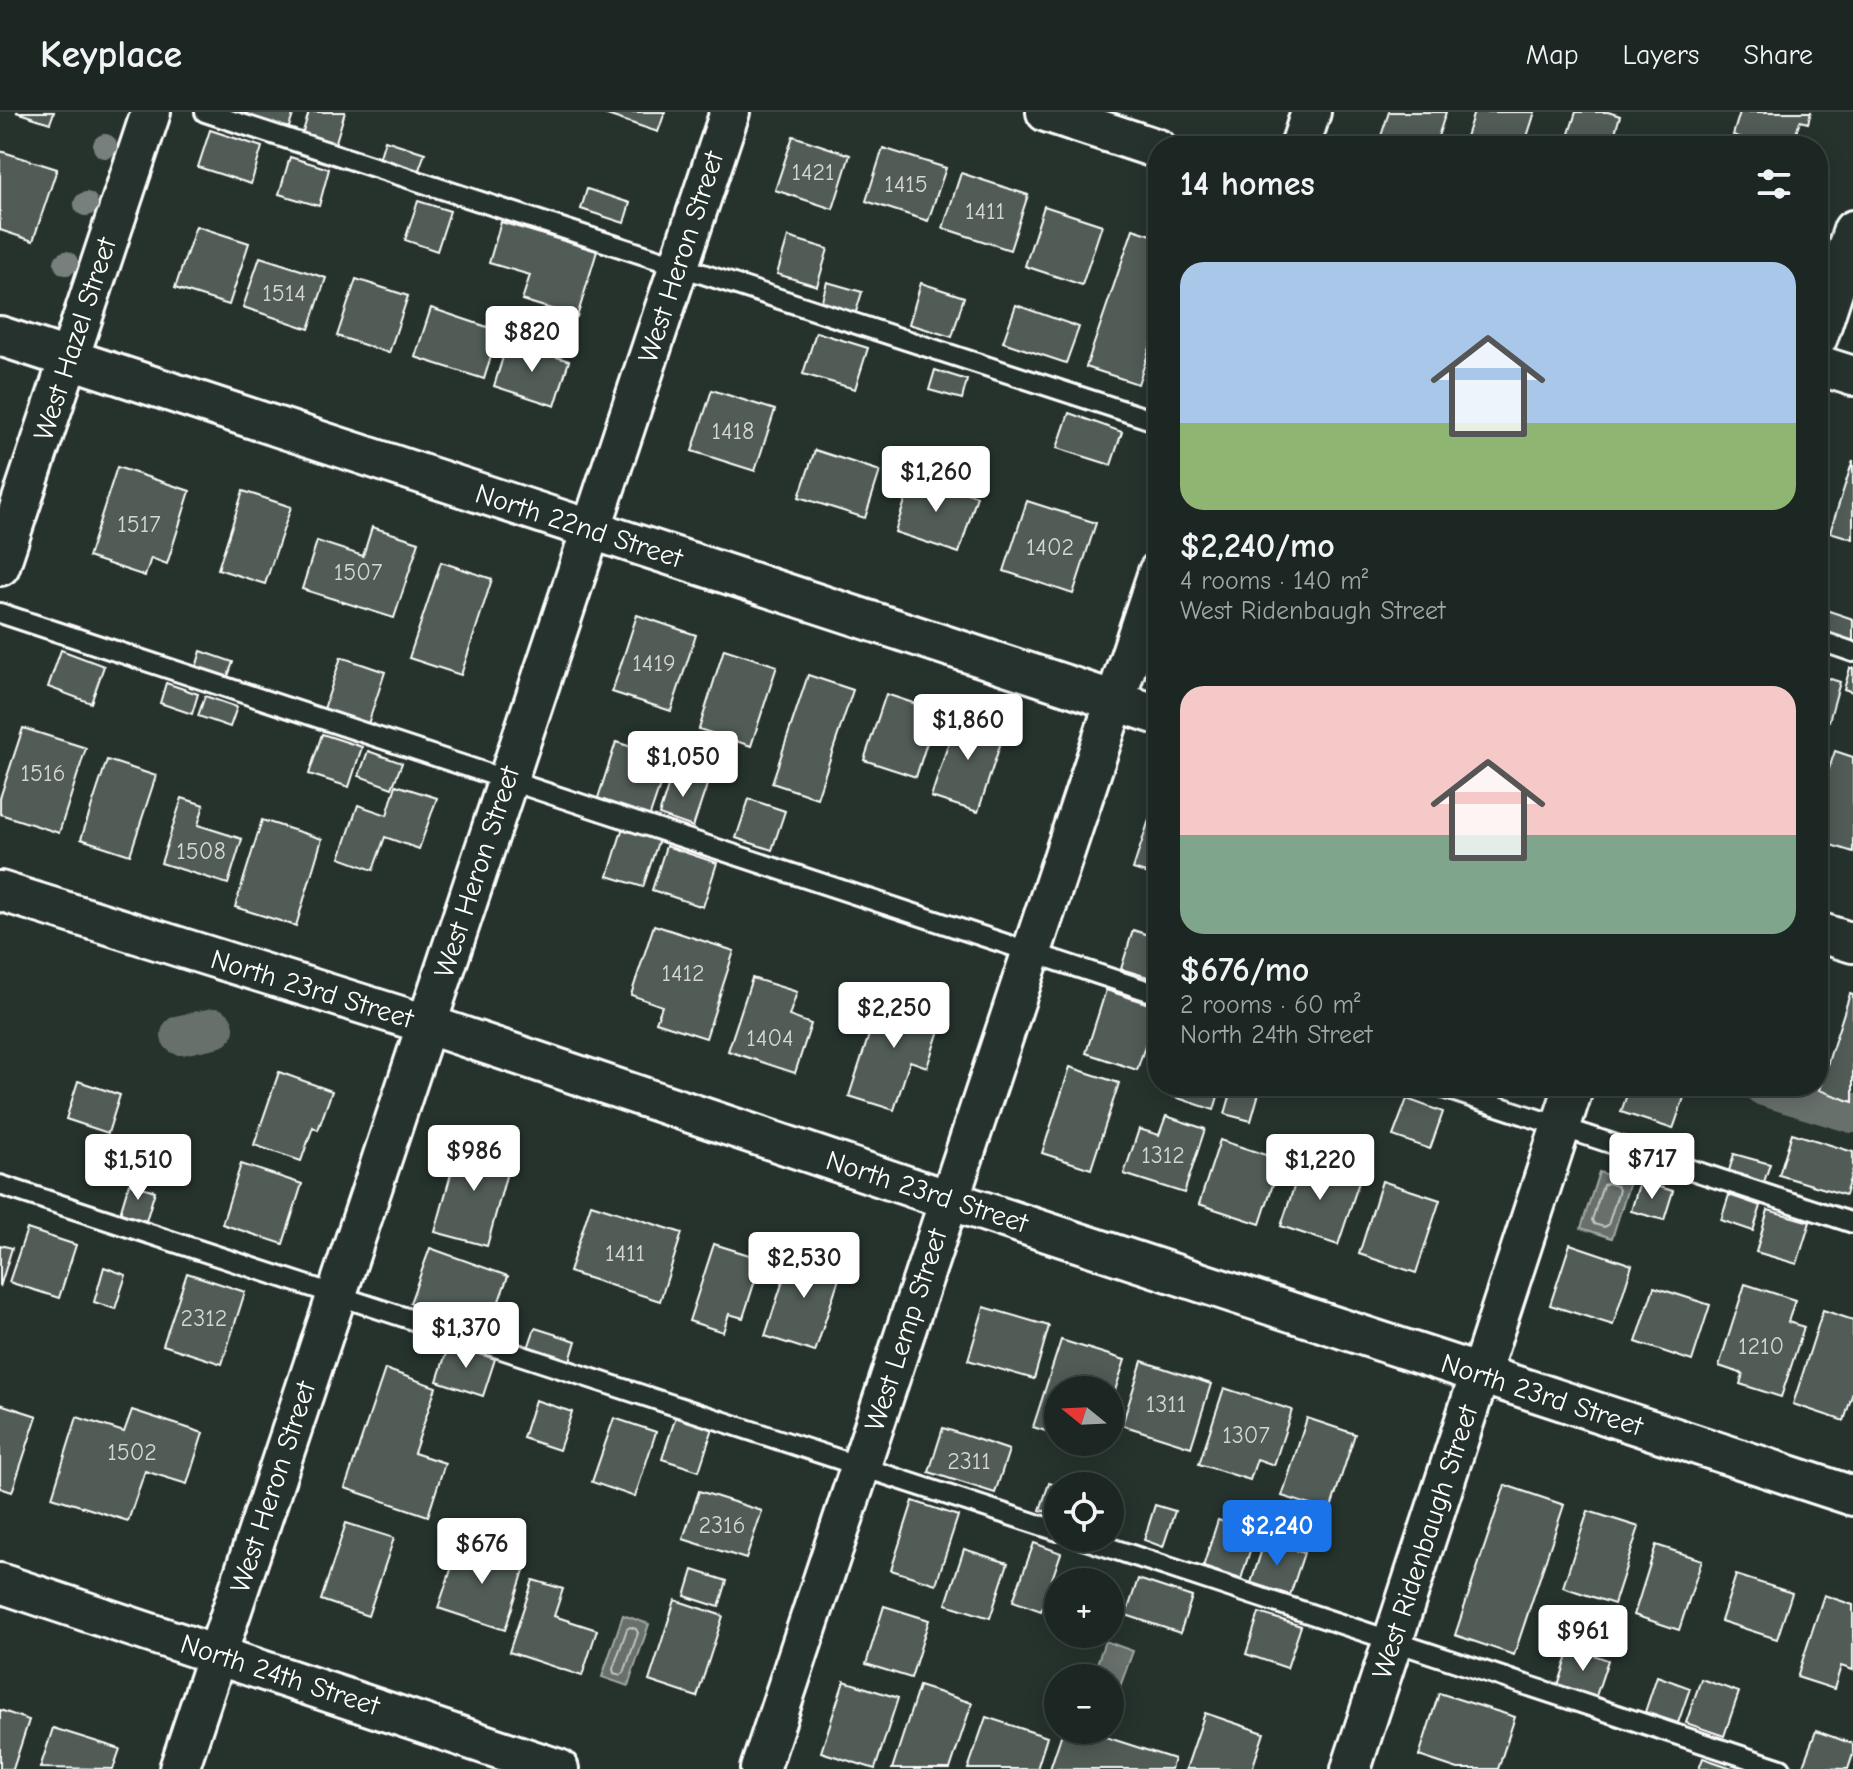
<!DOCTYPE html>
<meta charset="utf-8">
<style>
:root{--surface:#1c2622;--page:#252e2a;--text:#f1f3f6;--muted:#a0a5a5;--line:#3a4340;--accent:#1a73e8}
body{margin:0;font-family:"Comic Neue",sans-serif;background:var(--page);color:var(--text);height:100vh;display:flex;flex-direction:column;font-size:30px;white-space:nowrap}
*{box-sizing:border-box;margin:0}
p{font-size:26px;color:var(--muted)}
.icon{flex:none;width:44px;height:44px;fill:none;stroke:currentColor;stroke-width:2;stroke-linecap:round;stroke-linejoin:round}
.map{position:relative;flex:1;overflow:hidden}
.details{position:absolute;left:1148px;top:24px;width:680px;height:960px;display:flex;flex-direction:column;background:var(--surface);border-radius:32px;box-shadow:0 4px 20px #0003,0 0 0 2px var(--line)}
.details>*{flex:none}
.needle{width:52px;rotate:288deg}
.fabs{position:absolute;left:1044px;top:1264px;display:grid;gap:16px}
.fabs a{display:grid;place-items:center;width:80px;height:80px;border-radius:50%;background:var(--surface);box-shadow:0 4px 20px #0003,0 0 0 2px var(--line);font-size:40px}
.price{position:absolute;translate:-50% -68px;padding:0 18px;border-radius:8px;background:#fff;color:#222;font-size:26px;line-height:52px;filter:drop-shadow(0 2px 4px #0008)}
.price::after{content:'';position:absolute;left:50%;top:48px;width:24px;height:18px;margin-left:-12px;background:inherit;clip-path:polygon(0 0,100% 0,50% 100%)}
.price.active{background:var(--accent);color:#fff}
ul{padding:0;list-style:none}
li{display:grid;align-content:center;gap:16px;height:424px;padding:0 32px}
li span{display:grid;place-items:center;height:248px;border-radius:24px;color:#555}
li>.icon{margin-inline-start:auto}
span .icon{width:144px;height:144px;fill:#fffc;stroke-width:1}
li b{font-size:34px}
h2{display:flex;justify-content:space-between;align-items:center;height:96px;padding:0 32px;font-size:34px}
header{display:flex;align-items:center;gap:48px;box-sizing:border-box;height:112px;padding:0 40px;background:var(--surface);border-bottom:2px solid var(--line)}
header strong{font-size:38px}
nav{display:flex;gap:44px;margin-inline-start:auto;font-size:28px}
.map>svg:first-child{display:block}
</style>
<header>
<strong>Keyplace</strong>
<nav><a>Map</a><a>Layers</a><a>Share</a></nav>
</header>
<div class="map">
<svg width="1853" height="1657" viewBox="0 0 1853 1657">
<rect width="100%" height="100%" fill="#26332d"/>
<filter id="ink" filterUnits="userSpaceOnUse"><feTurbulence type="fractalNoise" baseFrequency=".0125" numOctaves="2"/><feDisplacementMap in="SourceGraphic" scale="16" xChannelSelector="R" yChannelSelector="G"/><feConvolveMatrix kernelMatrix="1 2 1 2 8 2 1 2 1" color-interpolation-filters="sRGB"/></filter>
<g filter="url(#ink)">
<!-- water -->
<g fill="#67706c" stroke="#a4a9a7" stroke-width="2">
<polygon points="1599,1060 1630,1070 1612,1126 1581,1116"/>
<polygon points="623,1503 649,1512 628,1574 602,1565"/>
<polygon points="1105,1529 1133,1539 1112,1596 1110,1595 1110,1566 1092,1566"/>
</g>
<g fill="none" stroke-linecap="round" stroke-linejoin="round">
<!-- shore -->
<g stroke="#c2c6c4" stroke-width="2">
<polygon points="1608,1071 1617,1074 1619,1078 1608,1113 1604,1115 1594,1112 1592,1108 1603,1073"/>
<polygon points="630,1515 636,1517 638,1521 624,1561 620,1563 614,1561 613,1557 627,1517"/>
</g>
<!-- canal -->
<g stroke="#67706c" stroke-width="40">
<polyline points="181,923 214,916"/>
<polyline points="1764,974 1853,1001"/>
</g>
</g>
<!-- building -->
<g fill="#515c57" stroke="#fff" stroke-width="2">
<polygon points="16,0 54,0 50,11"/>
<polygon points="236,0 294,0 287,21 235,4"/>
<polygon points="309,0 345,0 334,36 301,26"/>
<polygon points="598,0 665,0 658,20"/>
<polygon points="1389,0 1446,0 1435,34 1401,34 1380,27"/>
<polygon points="1474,0 1535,0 1524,34 1463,34"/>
<polygon points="1576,0 1608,0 1620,4 1611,34 1565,34"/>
<polygon points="1740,0 1811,0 1808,11 1800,9 1792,34 1767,34 1733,23"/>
<polygon points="210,18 262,35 251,72 198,55"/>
<polygon points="793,24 850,43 833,97 775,78"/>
<polygon points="385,28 425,41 417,63 378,51"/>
<polygon points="883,36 946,56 928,109 866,89"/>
<polygon points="0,39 57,57 33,129 0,118"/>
<polygon points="290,45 329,57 319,94 279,82"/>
<polygon points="961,61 1028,83 1010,138 943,116"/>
<polygon points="587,77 630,91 624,111 581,97"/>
<polygon points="418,89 450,99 437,139 405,128"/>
<polygon points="1044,94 1102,113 1082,173 1025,154"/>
<polygon points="501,110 597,139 577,205 522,188 530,163 489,151"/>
<polygon points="196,114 249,131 229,193 175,176"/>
<polygon points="1133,117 1158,125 1158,212 1138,272 1086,255"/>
<polygon points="788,125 828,137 817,174 777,162"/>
<polygon points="260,145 326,166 309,217 243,195"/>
<polygon points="356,167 408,184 389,241 337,224"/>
<polygon points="827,170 862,180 855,203 821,192"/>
<polygon points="921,171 964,185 952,225 909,212"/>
<polygon points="1016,193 1079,215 1066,251 1003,230"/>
<polygon points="431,196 499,219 484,267 415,245"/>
<polygon points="816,220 868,236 855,277 803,262"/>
<polygon points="508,229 569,249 555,294 494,274"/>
<polygon points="935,258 967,268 962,287 929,278"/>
<polygon points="712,278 775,298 755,359 692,339"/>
<polygon points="1069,301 1122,320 1111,353 1057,336"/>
<polygon points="815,338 880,359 865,406 799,385"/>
<polygon points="1853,348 1853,427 1830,420"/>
<polygon points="117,355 190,379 167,452 151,446 145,464 88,445"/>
<polygon points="913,364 977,384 959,441 895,420"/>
<polygon points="243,379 291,395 265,472 218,457"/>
<polygon points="1027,389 1096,411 1073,482 1004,459"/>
<polygon points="372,415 419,430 394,506 302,477 317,429 363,444"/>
<polygon points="441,450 492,467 461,563 409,546"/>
<polygon points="1826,498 1853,507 1853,534 1818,520"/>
<polygon points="637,503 696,523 671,599 612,580"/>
<polygon points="724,537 777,554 751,634 699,617"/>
<polygon points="61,538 104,554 91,591 48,575"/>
<polygon points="201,539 233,550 226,570 195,559"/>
<polygon points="341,545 385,560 368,612 324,597"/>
<polygon points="1850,556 1853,556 1853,580 1844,577"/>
<polygon points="808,563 853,578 817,686 772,671"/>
<polygon points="1818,563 1840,570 1829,609 1818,605"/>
<polygon points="166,571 198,582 192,602 160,591"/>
<polygon points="886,582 937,599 916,665 864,648"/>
<polygon points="205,584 237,595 230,615 198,604"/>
<polygon points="959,599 1006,615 978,700 931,685"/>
<polygon points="23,616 86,636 59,721 0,702 0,686"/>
<polygon points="322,622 362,635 349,675 309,662"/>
<polygon points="616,630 669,647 649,706 597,689"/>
<polygon points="368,639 402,651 392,676 359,664"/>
<polygon points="1835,639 1853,645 1853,740 1818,729 1818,689"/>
<polygon points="107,648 156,664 130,743 81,727"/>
<polygon points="673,659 708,670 693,715 659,703"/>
<polygon points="396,673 437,686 419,737 385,725 373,758 340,746 358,693 387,703"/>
<polygon points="1158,680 1158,765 1133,757"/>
<polygon points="182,686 204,693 198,713 242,727 228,772 161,751"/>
<polygon points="749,687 785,699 772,738 736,726"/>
<polygon points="262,708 322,727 296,814 235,795"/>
<polygon points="623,715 659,727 643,775 608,764"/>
<polygon points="666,734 717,751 703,795 652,778"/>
<polygon points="654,813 734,839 706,926 656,910 662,894 631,883"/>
<polygon points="1133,818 1158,826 1158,868 1121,857"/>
<polygon points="752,866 797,880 789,904 811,912 795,961 728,939"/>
<polygon points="1106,878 1158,895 1137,958 1086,941"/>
<polygon points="1850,882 1853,883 1853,990 1819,978"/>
<polygon points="882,883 944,903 927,955 910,949 894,998 849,984"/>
<polygon points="1070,955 1119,971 1091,1057 1042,1041"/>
<polygon points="279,960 332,979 318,1018 313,1015 301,1049 254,1033"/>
<polygon points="78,969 120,983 108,1021 66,1007"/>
<polygon points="1175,974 1221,974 1214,998 1172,984"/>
<polygon points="1233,974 1261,974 1251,1009 1225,1002"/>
<polygon points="1630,974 1688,974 1673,1017 1621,1000"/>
<polygon points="1407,987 1443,1000 1430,1037 1393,1024"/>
<polygon points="1166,1004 1205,1017 1184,1081 1124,1062 1139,1017 1159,1023"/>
<polygon points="1792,1021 1853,1040 1853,1057 1845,1083 1779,1063"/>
<polygon points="1220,1028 1281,1048 1260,1112 1199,1092"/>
<polygon points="460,1029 512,1042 487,1134 435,1120"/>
<polygon points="1734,1042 1770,1052 1763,1073 1728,1062"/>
<polygon points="1303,1048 1360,1067 1338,1133 1281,1114"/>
<polygon points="241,1052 302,1072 283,1132 222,1112"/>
<polygon points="1382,1069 1440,1088 1416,1161 1359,1142"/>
<polygon points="1640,1069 1673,1079 1664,1108 1631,1099"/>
<polygon points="129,1071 155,1079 146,1109 120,1101"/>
<polygon points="1729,1083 1761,1094 1753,1119 1721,1108"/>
<polygon points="591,1092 682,1121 660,1189 569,1160"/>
<polygon points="1768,1098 1810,1110 1797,1152 1756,1140"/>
<polygon points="27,1117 76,1133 59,1186 9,1170"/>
<polygon points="714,1132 762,1147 743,1206 729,1202 723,1220 689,1209"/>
<polygon points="1570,1132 1632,1153 1613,1213 1550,1193"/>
<polygon points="0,1133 12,1136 0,1175"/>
<polygon points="794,1135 844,1151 815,1240 765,1224"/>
<polygon points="430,1136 508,1164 488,1219 410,1191"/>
<polygon points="104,1155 126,1163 115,1197 94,1190"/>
<polygon points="187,1161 245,1180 222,1252 163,1233"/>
<polygon points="1745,1172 1795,1188 1788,1210 1804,1215 1781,1285 1740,1272 1743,1262 1719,1254"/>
<polygon points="1654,1175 1710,1193 1692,1249 1636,1230"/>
<polygon points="984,1195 1049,1214 1034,1267 968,1248"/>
<polygon points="1823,1198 1853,1208 1853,1280 1844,1309 1793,1292"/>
<polygon points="535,1216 576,1229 570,1249 528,1236"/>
<polygon points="1061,1228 1125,1248 1110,1294 1110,1278 1058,1278 1058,1323 1033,1315"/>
<polygon points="449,1232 495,1247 483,1284 437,1269"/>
<polygon points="1142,1249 1211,1272 1191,1335 1122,1313"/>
<polygon points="385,1257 436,1275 414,1341 445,1351 428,1404 345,1376"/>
<polygon points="1224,1276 1292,1298 1274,1353 1257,1347 1250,1368 1199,1352"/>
<polygon points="535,1288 572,1300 559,1338 523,1326"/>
<polygon points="0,1292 37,1304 12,1380 0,1376"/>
<polygon points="132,1298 203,1321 187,1372 145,1359 128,1409 52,1385 77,1305 124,1320"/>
<polygon points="676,1304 713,1316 699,1359 662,1347"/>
<polygon points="614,1306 656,1320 635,1385 592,1370"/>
<polygon points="1307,1306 1355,1322 1330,1399 1282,1384"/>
<polygon points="943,1316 1009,1338 995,1381 929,1360"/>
<polygon points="1049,1371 1059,1374 1058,1403 1040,1398"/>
<polygon points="1505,1373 1564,1393 1514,1543 1455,1523"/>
<polygon points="699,1379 762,1399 746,1447 683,1427"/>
<polygon points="913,1389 958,1404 936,1472 891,1458"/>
<polygon points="1155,1393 1175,1399 1163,1435 1144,1428"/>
<polygon points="1588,1399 1639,1415 1614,1492 1563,1475"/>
<polygon points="1218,1408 1256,1420 1241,1467 1203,1455"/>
<polygon points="346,1411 394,1426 368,1504 321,1488"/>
<polygon points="1265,1428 1304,1441 1290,1483 1251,1471"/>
<polygon points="460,1431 526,1452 505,1518 438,1496"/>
<polygon points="1034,1431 1061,1441 1041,1499 1013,1489"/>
<polygon points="1656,1433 1702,1448 1679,1518 1634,1503"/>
<polygon points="964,1437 1008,1451 990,1506 946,1492"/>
<polygon points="693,1458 727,1469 719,1495 685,1484"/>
<polygon points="1736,1463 1792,1481 1777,1527 1721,1509"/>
<polygon points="1138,1467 1192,1485 1180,1521 1126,1503"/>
<polygon points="533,1468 563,1477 554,1504 597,1518 582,1564 509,1540"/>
<polygon points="1824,1483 1853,1493 1853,1558 1841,1554 1834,1577 1797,1565"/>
<polygon points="675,1488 723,1504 697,1585 649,1569"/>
<polygon points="884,1494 929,1508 911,1566 866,1552"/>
<polygon points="1259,1501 1301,1514 1287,1556 1246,1542"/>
<polygon points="1571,1535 1608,1548 1595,1587 1558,1574"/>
<polygon points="1657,1564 1690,1576 1678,1611 1645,1600"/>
<polygon points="1701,1567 1739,1580 1724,1624 1686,1611"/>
<polygon points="844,1569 898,1586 875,1657 821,1640"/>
<polygon points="919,1574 972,1591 950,1657 892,1657"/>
<polygon points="1439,1581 1515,1605 1498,1657 1458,1657 1419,1644"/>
<polygon points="0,1598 29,1608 13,1657 0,1657"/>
<polygon points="1205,1601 1264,1621 1252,1657 1186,1657"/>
<polygon points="986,1605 1047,1625 1037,1657 968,1657"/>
<polygon points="53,1616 120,1637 113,1657 40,1656"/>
<polygon points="1063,1618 1084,1618 1174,1647 1171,1657 1050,1657"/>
<polygon points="1816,1619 1853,1632 1853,1642 1848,1657 1802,1656"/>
<polygon points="1703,1646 1735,1657 1699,1657"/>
</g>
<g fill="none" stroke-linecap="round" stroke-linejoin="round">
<!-- service casing -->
<g stroke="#fff" stroke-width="24">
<g id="service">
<polyline points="205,0 1158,310"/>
<polyline points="0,501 1158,882"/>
<polyline points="1818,528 1853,540"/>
<polyline points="1437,974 1853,1111"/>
<polyline points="0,1073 1058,1419"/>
<polyline points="1080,1426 1781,1657"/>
</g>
</g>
<!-- minor casing -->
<g stroke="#fff" stroke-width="44">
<g id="minor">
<polyline points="1046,0 1158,37"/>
<polyline points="1300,34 1311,0"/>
<polyline points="0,224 1158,603"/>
<polyline points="1818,225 1853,118"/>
<polyline points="1818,253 1853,264"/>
<polyline points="0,454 151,0"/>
<polyline points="0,779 426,912 949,1088 1853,1384"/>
<polyline points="1818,820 1853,831"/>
<polyline points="0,1471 559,1657"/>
<polyline points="179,1657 730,0"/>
<polyline points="760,1657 1158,460"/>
<polyline points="1351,1657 1574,974"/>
</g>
</g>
<!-- service -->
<use href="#service" stroke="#26332d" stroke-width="18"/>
<!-- minor -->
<use href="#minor" stroke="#26332d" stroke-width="38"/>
</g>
<!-- trees -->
<g fill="#78807d">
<circle cx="105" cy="34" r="12"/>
<circle cx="86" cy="92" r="12"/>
<circle cx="66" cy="151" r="12"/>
</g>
</g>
<g text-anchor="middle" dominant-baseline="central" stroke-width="6" stroke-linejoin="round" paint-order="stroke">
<!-- number labels -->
<g font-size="24" fill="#d4d6d5">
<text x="813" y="60">1421</text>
<text x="906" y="72">1415</text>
<text x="985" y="99">1411</text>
<text x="284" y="181">1514</text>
<text x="733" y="319">1418</text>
<text x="139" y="412">1517</text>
<text x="1050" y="435">1402</text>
<text x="358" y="460">1507</text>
<text x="654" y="551">1419</text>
<text x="43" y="661">1516</text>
<text x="201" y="739">1508</text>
<text x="683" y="861">1412</text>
<text x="770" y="926">1404</text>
<text x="1163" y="1043">1312</text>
<text x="625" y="1141">1411</text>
<text x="204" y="1206">2312</text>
<text x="1761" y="1234">1210</text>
<text x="1166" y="1292">1311</text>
<text x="1246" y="1323">1307</text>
<text x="132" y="1340">1502</text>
<text x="969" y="1349">2311</text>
<text x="722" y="1413">2316</text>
</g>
<!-- street labels -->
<g font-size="28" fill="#fff" stroke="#26332d">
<text transform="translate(681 145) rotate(-72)">West Heron Street</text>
<text transform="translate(75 227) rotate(-72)">West Hazel Street</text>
<text transform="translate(579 414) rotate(18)">North 22nd Street</text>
<text transform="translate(477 760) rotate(-72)">West Heron Street</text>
<text transform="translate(312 877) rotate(17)">North 23rd Street</text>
<text transform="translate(927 1080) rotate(18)">North 23rd Street</text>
<text transform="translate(906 1218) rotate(-72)">West Lemp Street</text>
<text transform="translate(1542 1283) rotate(18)">North 23rd Street</text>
<text transform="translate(273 1375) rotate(-72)">West Heron Street</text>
<text transform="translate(1425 1430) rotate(-72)">West Ridenbaugh Street</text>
<text transform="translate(280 1563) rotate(18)">North 24th Street</text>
</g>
</g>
</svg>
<div class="fabs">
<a><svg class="needle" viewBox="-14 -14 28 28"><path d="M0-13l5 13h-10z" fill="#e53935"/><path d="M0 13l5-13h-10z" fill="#a0a5a5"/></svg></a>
<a><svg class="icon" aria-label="locate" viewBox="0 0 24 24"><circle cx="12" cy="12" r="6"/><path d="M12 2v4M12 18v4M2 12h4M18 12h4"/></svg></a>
<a>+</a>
<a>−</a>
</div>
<b class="price" style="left:532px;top:262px">$820</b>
<b class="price" style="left:936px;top:402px">$1,260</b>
<b class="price" style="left:968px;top:650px">$1,860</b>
<b class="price" style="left:683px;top:687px">$1,050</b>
<b class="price" style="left:894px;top:938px">$2,250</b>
<b class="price" style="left:474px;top:1081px">$986</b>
<b class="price" style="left:1652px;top:1089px">$717</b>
<b class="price" style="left:138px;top:1090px">$1,510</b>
<b class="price" style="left:1320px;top:1090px">$1,220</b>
<b class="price" style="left:804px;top:1188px">$2,530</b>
<b class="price" style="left:466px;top:1258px">$1,370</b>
<b class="price active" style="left:1277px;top:1456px">$2,240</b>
<b class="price" style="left:482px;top:1474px">$676</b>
<b class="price" style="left:1583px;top:1561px">$961</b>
<section class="details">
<h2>14 homes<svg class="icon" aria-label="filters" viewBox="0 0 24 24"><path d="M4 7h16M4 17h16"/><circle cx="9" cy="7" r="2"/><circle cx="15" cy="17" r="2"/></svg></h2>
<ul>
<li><span style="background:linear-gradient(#a9c7e8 65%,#8fb573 0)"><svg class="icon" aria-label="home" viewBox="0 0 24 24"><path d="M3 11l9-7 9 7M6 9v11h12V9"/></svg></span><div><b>$2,240/mo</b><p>4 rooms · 140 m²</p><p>West Ridenbaugh Street</p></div></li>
<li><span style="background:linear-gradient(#f6c9c9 60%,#7fa58c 0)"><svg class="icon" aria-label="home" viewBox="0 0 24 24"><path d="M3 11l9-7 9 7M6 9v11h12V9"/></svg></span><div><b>$676/mo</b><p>2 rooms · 60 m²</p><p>North 24th Street</p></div></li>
</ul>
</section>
</div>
